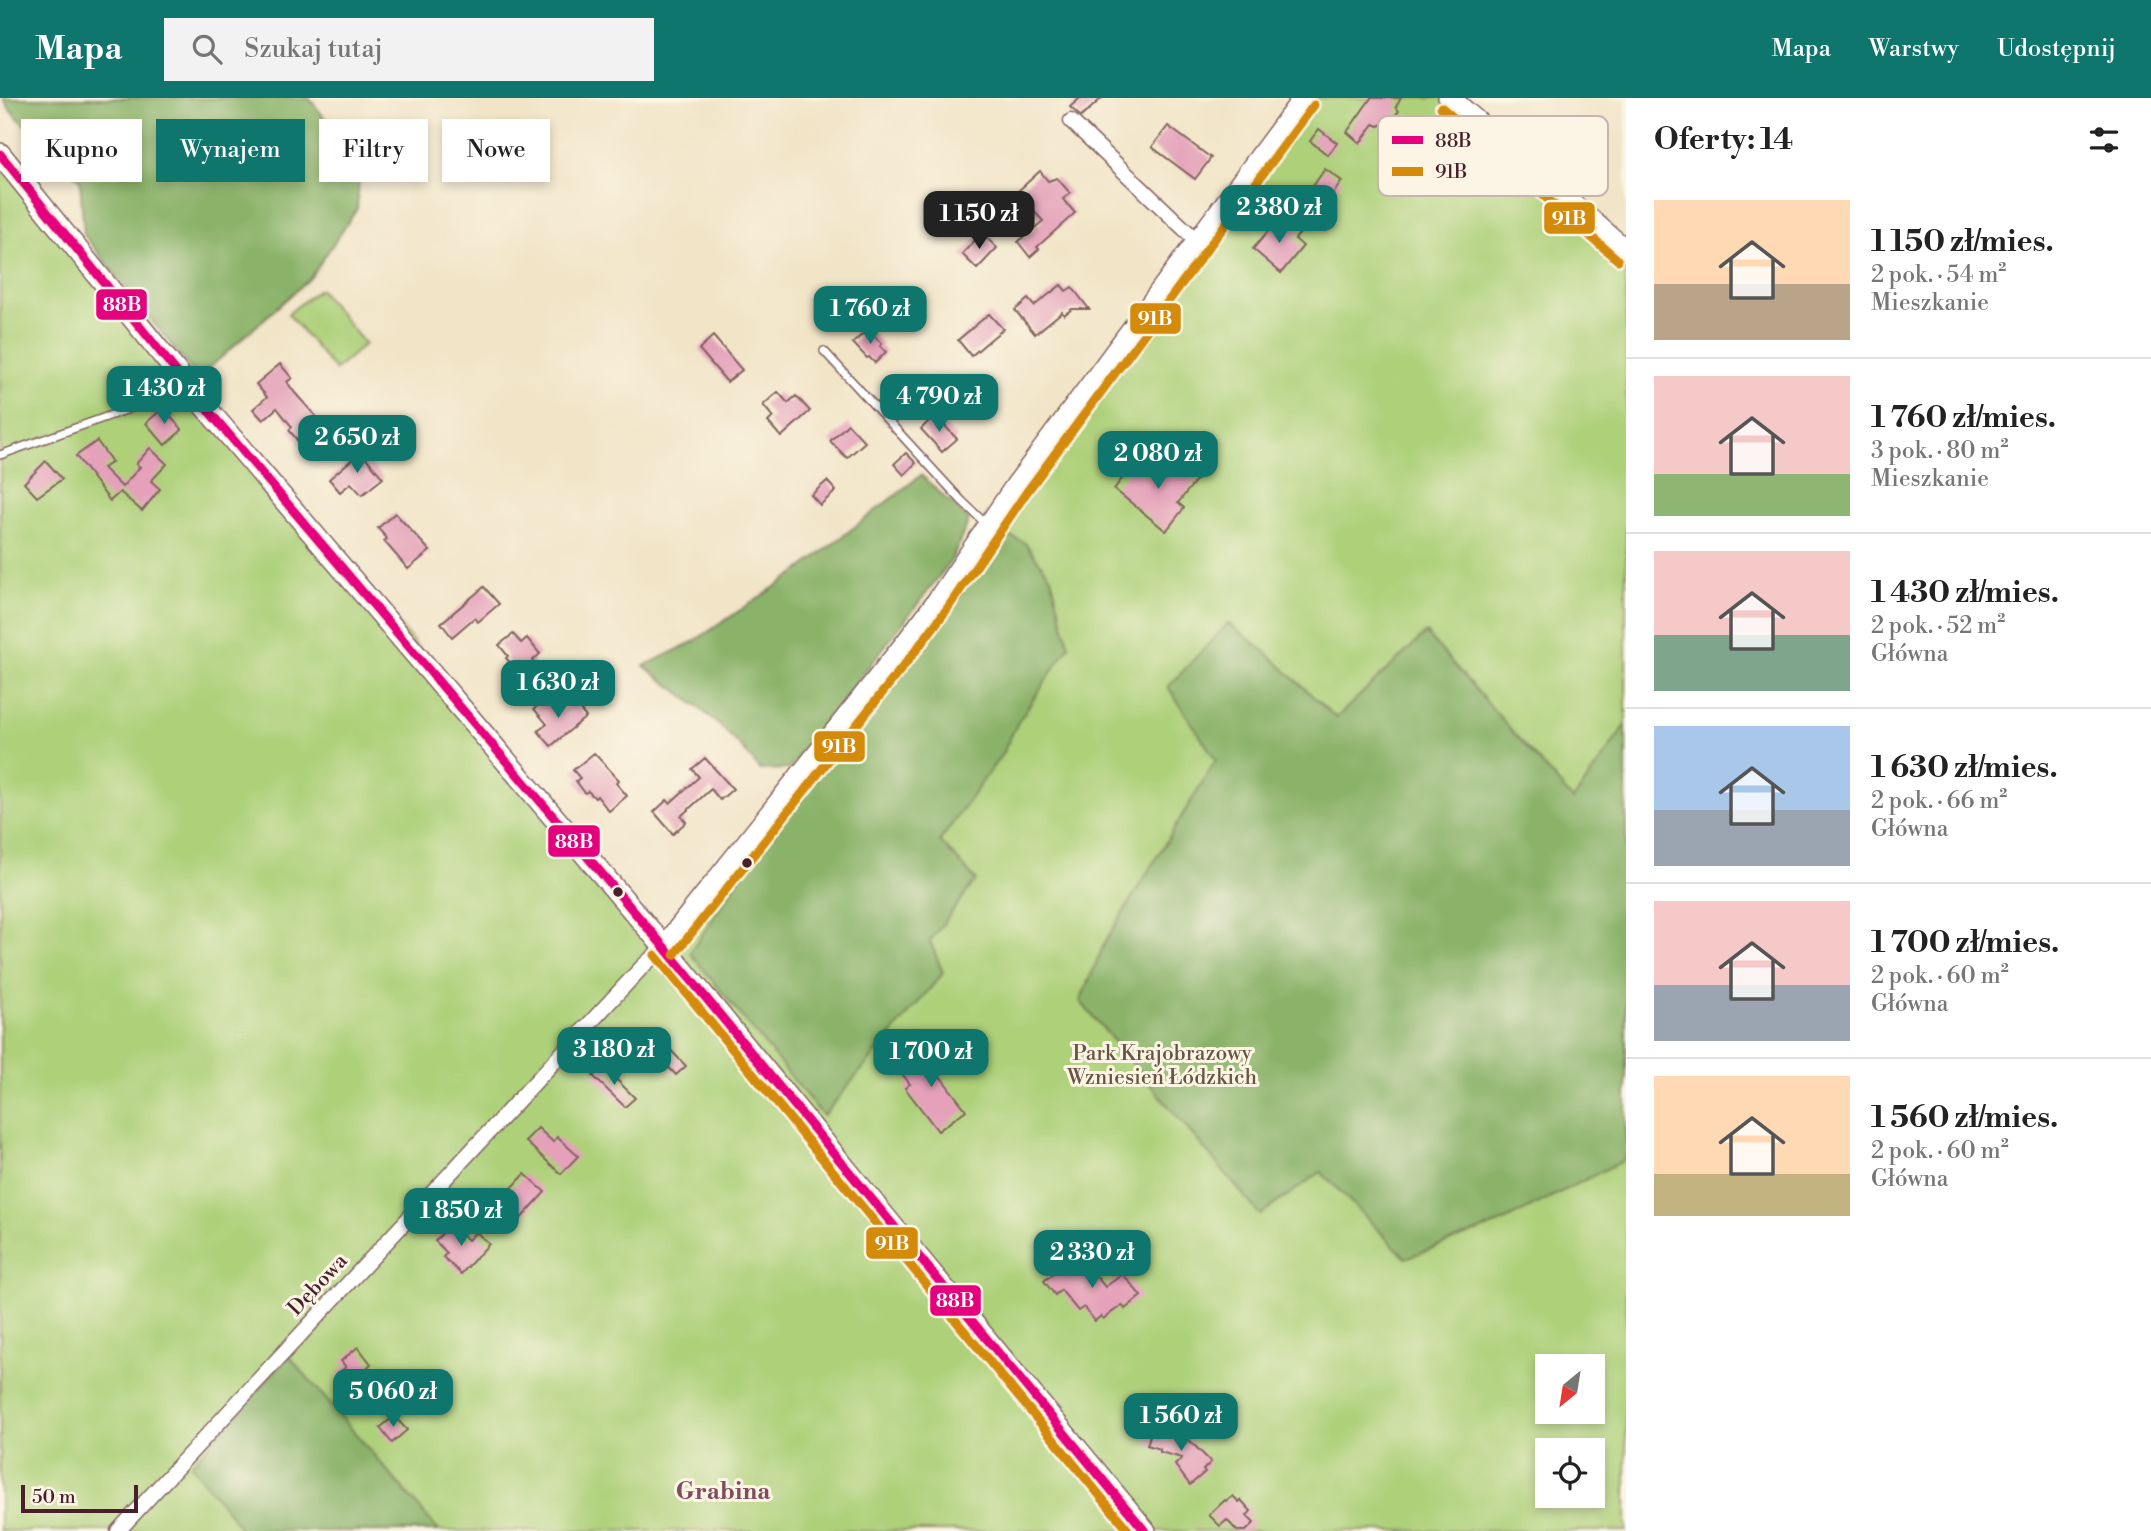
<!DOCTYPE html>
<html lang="pl">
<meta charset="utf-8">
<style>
:root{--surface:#fff;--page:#f2f2f2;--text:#222;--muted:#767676;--line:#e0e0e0;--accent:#0f766e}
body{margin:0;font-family:"Libre Bodoni",serif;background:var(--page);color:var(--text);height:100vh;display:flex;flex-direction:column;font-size:26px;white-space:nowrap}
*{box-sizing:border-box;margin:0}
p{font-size:23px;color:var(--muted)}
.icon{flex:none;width:38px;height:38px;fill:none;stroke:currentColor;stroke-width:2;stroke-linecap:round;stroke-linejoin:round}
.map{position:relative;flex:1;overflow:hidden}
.panel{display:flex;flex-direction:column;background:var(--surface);width:525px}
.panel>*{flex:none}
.hud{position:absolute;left:21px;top:21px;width:665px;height:63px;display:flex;gap:14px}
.needle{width:46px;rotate:210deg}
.buttons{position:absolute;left:1535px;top:1256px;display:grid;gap:14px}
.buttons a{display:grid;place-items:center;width:70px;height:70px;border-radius:0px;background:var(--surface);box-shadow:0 4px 10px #0003;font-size:35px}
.scale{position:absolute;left:21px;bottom:18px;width:117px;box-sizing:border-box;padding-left:7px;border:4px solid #4a1f2b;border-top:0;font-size:19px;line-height:24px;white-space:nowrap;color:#4a1f2b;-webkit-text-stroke:5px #fcf5e5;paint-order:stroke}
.price{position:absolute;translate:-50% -60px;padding:0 16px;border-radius:14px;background:var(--accent);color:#fff;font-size:23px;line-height:46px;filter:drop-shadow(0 2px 4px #0008)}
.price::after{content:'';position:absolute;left:50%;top:42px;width:21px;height:16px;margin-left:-10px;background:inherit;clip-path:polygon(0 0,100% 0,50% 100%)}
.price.active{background:#222;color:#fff}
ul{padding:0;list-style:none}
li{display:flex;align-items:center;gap:21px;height:175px;padding:0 28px}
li+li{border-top:2px solid var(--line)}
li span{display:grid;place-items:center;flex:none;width:196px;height:140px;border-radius:0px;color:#555}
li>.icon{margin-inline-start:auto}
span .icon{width:84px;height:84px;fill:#fffc;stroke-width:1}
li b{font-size:30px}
h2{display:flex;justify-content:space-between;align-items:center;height:84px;padding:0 28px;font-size:30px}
.tag{padding:0 24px;border-radius:0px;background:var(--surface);box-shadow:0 4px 10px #0003;font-size:24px;line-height:63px}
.tag.active{background:var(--accent);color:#fff}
header{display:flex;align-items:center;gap:42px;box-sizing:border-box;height:98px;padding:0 35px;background:var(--accent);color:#fff}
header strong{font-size:33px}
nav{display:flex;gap:38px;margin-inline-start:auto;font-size:24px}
.search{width:490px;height:63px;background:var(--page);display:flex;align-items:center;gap:18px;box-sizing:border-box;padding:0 24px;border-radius:0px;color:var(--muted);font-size:26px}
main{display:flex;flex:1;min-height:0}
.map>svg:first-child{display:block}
</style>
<header>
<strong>Mapa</strong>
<div class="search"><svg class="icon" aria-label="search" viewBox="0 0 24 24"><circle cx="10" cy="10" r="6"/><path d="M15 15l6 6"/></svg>Szukaj tutaj</div>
<nav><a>Mapa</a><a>Warstwy</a><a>Udostępnij</a></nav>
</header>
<main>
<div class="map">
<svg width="1626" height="1433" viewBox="0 0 1626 1433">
<rect width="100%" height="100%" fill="#fcf5e5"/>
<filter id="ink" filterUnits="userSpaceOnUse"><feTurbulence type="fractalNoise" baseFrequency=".0143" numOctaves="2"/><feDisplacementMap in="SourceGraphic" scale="14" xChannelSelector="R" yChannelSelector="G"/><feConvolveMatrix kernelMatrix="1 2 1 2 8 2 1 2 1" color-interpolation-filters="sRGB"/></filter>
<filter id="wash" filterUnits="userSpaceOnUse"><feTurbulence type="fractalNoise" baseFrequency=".00686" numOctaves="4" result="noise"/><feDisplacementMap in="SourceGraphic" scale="28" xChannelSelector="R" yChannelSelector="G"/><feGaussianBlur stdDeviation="1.57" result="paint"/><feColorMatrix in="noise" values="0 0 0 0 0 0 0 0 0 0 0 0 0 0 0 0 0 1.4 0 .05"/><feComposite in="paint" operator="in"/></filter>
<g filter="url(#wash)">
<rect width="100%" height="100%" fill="#f1e4c7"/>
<!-- green -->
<g fill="#add079" stroke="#7c7852" stroke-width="2" fill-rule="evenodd">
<path d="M1306,0h162l158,144v1289h-1626v-1386l668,803zM1547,1269h45v45h-45zM1547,1353h45v45h-45z"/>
<polygon points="319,191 365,246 335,272 288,216"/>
</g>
<!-- forest -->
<g fill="#8ab269" stroke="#6a684a" stroke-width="2">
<polygon points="3,0 309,0 360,65 357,111 310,180 198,280 84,137 80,82 11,13"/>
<path d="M921,377l48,45 -18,41 -162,208 -29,1c-30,-42 -75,-73 -116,-104l49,-24 104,-70z"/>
<polygon points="1000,433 1025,445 1051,479 1069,548 1018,624 1002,656 940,743 976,782 930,843 943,875 823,1018 690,855 747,769 956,504"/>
<polygon points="1228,525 1268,556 1336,620 1426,535 1573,702 1626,627 1626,1058 1622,1063 1500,1125 1406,1160 1321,1074 1260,1117 1080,903 1105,844 1216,662 1168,589"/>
<polygon points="289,1258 439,1433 237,1433 239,1428 191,1367"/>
</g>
<g id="blocks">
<!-- building -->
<g fill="#e4a1b9">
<polygon points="1080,0 1102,0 1081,19 1070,9"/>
<polygon points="1371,0 1401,0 1396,9 1399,13 1387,27 1383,25 1379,28 1374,26 1360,45 1347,34"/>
<polygon points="1168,28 1211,60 1195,81 1152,49"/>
<polygon points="1319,31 1337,45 1328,57 1310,43"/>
<polygon points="1325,71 1342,83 1319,116 1302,104"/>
<polygon points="1040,73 1048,83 1057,80 1070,95 1063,101 1075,115 1037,149 1039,151 1030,159 1018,144 1043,123 1017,94"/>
<polygon points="1280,119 1300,135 1295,141 1303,148 1281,175 1253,151"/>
<polygon points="982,135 997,150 977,171 962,156"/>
<polygon points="1061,187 1066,193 1072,189 1089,211 1072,211 1064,217 1062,214 1035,236 1015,212 1028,201 1034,208"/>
<polygon points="989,216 1003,231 971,258 958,242"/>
<polygon points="868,231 882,246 880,248 886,254 875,265 869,259 867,260 853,245"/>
<polygon points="713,238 742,272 727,284 699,251"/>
<polygon points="280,266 292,280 287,284 295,295 330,334 306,353 289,332 292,329 277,310 263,322 253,311 267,299 256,286"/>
<polygon points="778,294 788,305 796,298 810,313 781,339 768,324 773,319 763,307"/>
<polygon points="163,310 182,332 165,347 146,325"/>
<polygon points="935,317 957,341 942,354 921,331"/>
<polygon points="848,326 865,344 847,360 830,343"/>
<polygon points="97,343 112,364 103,370 122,389 140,369 136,366 150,350 167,366 151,383 160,391 142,413 120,394 110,403 76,358"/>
<polygon points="361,354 383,380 362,397 351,385 340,394 329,381"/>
<polygon points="906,355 916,365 904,377 894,366"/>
<polygon points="1167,356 1197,381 1178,405 1184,410 1166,433 1114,391 1133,367 1148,380"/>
<polygon points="46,363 62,381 37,399 24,385"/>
<polygon points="827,383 836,393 820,407 811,397"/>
<polygon points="395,415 430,453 408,471 384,443 387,441 378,430"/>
<polygon points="484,489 499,506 478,524 474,520 452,539 441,525"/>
<polygon points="513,536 521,545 527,540 540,556 532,563 536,568 522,579 506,560 508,558 499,547"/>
<polygon points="550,598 562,613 573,604 586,619 551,648 538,633 547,626 534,611"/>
<polygon points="594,655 619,682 616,685 627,698 609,713 597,698 595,700 588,693 585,695 576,683 580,680 573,672"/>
<polygon points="705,660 733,691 720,702 711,691 681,718 686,724 673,736 654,714 667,702 670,705 699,679 692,671"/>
<polygon points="660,941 686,968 676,977 662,962 657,967 646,954"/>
<polygon points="917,952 925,963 938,952 947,965 936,973 966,1012 938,1033 905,990 910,986 896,968"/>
<polygon points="603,968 635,1000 625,1009 593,978"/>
<polygon points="538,1030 553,1044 557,1039 578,1058 561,1076 525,1043"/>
<polygon points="525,1076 545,1094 516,1126 496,1107"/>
<polygon points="451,1126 468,1142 476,1134 489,1146 461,1176 443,1159 447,1155 435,1143"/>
<polygon points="1073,1160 1082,1172 1088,1168 1105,1189 1123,1176 1141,1198 1125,1211 1122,1207 1103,1221 1101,1218 1095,1223 1084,1209 1078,1213 1061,1192 1055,1197 1044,1183"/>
<polygon points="358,1249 371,1266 356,1280 359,1283 350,1291 337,1276 346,1269 341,1263"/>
<polygon points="394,1318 407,1332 392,1345 380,1330"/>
<polygon points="1152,1331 1184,1337 1211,1364 1203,1372 1205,1374 1190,1387 1175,1367 1182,1360 1160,1354 1160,1351 1147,1347"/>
<polygon points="1233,1398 1239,1404 1241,1402 1251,1413 1247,1418 1254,1425 1246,1433 1237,1433 1227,1422 1220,1428 1209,1417 1225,1402 1227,1403"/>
</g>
</g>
</g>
<g filter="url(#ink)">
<use href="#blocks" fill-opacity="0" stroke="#846462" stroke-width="2"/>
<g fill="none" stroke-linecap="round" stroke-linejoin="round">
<!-- lane casing -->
<g stroke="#846462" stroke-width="10">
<g id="lane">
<polyline points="824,253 961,402 988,428"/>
<polyline points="0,357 159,300 183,287"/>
</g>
</g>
<!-- street casing -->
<g stroke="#846462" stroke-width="17">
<g id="street">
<polyline points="1071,23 1198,144"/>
<polyline points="118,1433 643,868 664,849"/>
</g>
</g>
<!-- secondary casing -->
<g stroke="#846462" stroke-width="24">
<g id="secondary">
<polyline points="1449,0 1626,153"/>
<polyline points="0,56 196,298 664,849 898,1135 1145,1433"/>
<polyline points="664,849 907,544 937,504 1016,388 1304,0"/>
</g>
</g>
<!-- lane -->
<use href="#lane" stroke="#fff" stroke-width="7"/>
<!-- street -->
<use href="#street" stroke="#fff" stroke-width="14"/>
<!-- secondary -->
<use href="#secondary" stroke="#fff" stroke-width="21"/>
<!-- bus-1 casing -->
<g stroke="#fcf5e5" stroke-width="14">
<polyline id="bus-1" points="0,56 196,298 664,849 1145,1433"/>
</g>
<!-- bus-2 casing -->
<g stroke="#fcf5e5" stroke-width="14">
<g id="bus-2">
<polyline points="1441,9 1618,162"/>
<polyline points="655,857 1129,1433"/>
<polyline points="674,857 917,551 947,511 1026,395 1314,7"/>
</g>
</g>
<!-- bus-1 -->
<use href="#bus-1" stroke="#e5007d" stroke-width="9"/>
<!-- bus-2 -->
<use href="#bus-2" stroke="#d48b09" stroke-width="9"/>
</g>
</g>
<!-- markers -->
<g fill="#4a1f2b" stroke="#fcf5e5" stroke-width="2.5">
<circle cx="747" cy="765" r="6"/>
<circle cx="618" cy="794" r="6"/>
</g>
<g text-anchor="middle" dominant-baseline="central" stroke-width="6" stroke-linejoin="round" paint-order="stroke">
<!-- park labels -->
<g font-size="21" fill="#685442" stroke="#fcf5e5">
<text x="1162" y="956">Park Krajobrazowy<tspan x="1162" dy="24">Wzniesień Łódzkich</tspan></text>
</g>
<!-- street labels -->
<g font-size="21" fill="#4a1f2b" stroke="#fcf5e5">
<text transform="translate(318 1187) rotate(-47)">Dębowa</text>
</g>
<!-- quarter labels -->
<g font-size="24" font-weight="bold" fill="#804c5d" stroke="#fcf5e5">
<text x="723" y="1394">Grabina</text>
</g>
</g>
<!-- legend -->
<rect x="1378" y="18" width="230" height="80" rx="10" fill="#fcf5e5" stroke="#c7b5ad" stroke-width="2"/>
<rect x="1392" y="38" width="31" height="8" fill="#e5007d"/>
<rect x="1392" y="69" width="31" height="9" fill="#d48b09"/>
<g font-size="19" fill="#4a1f2b">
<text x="1435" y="49">88B</text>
<text x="1435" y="80">91B</text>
</g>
<g stroke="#fcf5e5" stroke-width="2.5">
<rect x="1543" y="103" width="53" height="34" rx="7" fill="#d48b09"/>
<rect x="95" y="190" width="53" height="33" rx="7" fill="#e5007d"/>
<rect x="1129" y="204" width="53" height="33" rx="7" fill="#d48b09"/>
<rect x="813" y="632" width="53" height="33" rx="7" fill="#d48b09"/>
<rect x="547" y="726" width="54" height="34" rx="7" fill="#e5007d"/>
<rect x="865" y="1128" width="54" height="34" rx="7" fill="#d48b09"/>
<rect x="929" y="1186" width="53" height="33" rx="7" fill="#e5007d"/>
</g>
<g font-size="19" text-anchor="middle" font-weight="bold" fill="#fff">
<text x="1569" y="127">91B</text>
<text x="122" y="213">88B</text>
<text x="1155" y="227">91B</text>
<text x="839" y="655">91B</text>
<text x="574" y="750">88B</text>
<text x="892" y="1152">91B</text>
<text x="955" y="1209">88B</text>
</g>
</svg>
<div class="buttons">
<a><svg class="needle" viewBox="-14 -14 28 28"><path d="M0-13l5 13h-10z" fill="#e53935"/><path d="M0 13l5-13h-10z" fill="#767676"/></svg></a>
<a><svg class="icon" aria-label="locate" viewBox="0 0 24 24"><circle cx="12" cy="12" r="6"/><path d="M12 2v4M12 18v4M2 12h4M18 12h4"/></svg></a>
</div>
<div class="scale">50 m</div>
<b class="price" style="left:1279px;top:147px">2 380 zł</b>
<b class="price active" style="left:979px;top:153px">1 150 zł</b>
<b class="price" style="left:870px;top:248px">1 760 zł</b>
<b class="price" style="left:164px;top:328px">1 430 zł</b>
<b class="price" style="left:939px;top:336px">4 790 zł</b>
<b class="price" style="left:357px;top:377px">2 650 zł</b>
<b class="price" style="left:1158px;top:393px">2 080 zł</b>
<b class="price" style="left:558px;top:622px">1 630 zł</b>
<b class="price" style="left:614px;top:989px">3 180 zł</b>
<b class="price" style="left:931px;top:991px">1 700 zł</b>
<b class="price" style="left:461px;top:1150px">1 850 zł</b>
<b class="price" style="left:1092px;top:1192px">2 330 zł</b>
<b class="price" style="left:393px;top:1331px">5 060 zł</b>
<b class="price" style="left:1181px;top:1355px">1 560 zł</b>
<div class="hud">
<a class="tag">Kupno</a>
<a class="tag active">Wynajem</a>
<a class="tag">Filtry</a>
<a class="tag">Nowe</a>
</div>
</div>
<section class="panel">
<h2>Oferty: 14<svg class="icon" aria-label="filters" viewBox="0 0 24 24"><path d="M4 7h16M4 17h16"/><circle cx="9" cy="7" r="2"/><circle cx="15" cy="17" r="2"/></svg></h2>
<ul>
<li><span style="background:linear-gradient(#ffd9b3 60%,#b9a48a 0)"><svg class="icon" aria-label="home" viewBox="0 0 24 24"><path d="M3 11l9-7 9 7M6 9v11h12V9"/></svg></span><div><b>1 150 zł/mies.</b><p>2 pok. · 54 m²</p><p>Mieszkanie</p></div></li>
<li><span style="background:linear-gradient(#f6c9c9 70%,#8fb573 0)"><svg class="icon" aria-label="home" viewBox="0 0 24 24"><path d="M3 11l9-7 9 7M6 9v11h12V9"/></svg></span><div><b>1 760 zł/mies.</b><p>3 pok. · 80 m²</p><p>Mieszkanie</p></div></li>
<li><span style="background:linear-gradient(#f6c9c9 60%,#7fa58c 0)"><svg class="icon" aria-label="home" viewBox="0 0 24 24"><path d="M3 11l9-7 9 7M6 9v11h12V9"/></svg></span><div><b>1 430 zł/mies.</b><p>2 pok. · 52 m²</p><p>Główna</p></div></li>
<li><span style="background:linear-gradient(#a9c7e8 60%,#9aa5b1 0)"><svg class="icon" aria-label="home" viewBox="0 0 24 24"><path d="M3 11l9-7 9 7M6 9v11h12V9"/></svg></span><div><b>1 630 zł/mies.</b><p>2 pok. · 66 m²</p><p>Główna</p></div></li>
<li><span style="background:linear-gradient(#f6c9c9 60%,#9aa5b1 0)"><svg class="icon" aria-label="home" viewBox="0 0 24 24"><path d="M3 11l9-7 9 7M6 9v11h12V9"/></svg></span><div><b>1 700 zł/mies.</b><p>2 pok. · 60 m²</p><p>Główna</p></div></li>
<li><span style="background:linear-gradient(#ffd9b3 70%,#c2b280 0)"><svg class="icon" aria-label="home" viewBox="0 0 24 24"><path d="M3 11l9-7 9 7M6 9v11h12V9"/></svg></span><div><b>1 560 zł/mies.</b><p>2 pok. · 60 m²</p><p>Główna</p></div></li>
</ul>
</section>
</main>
